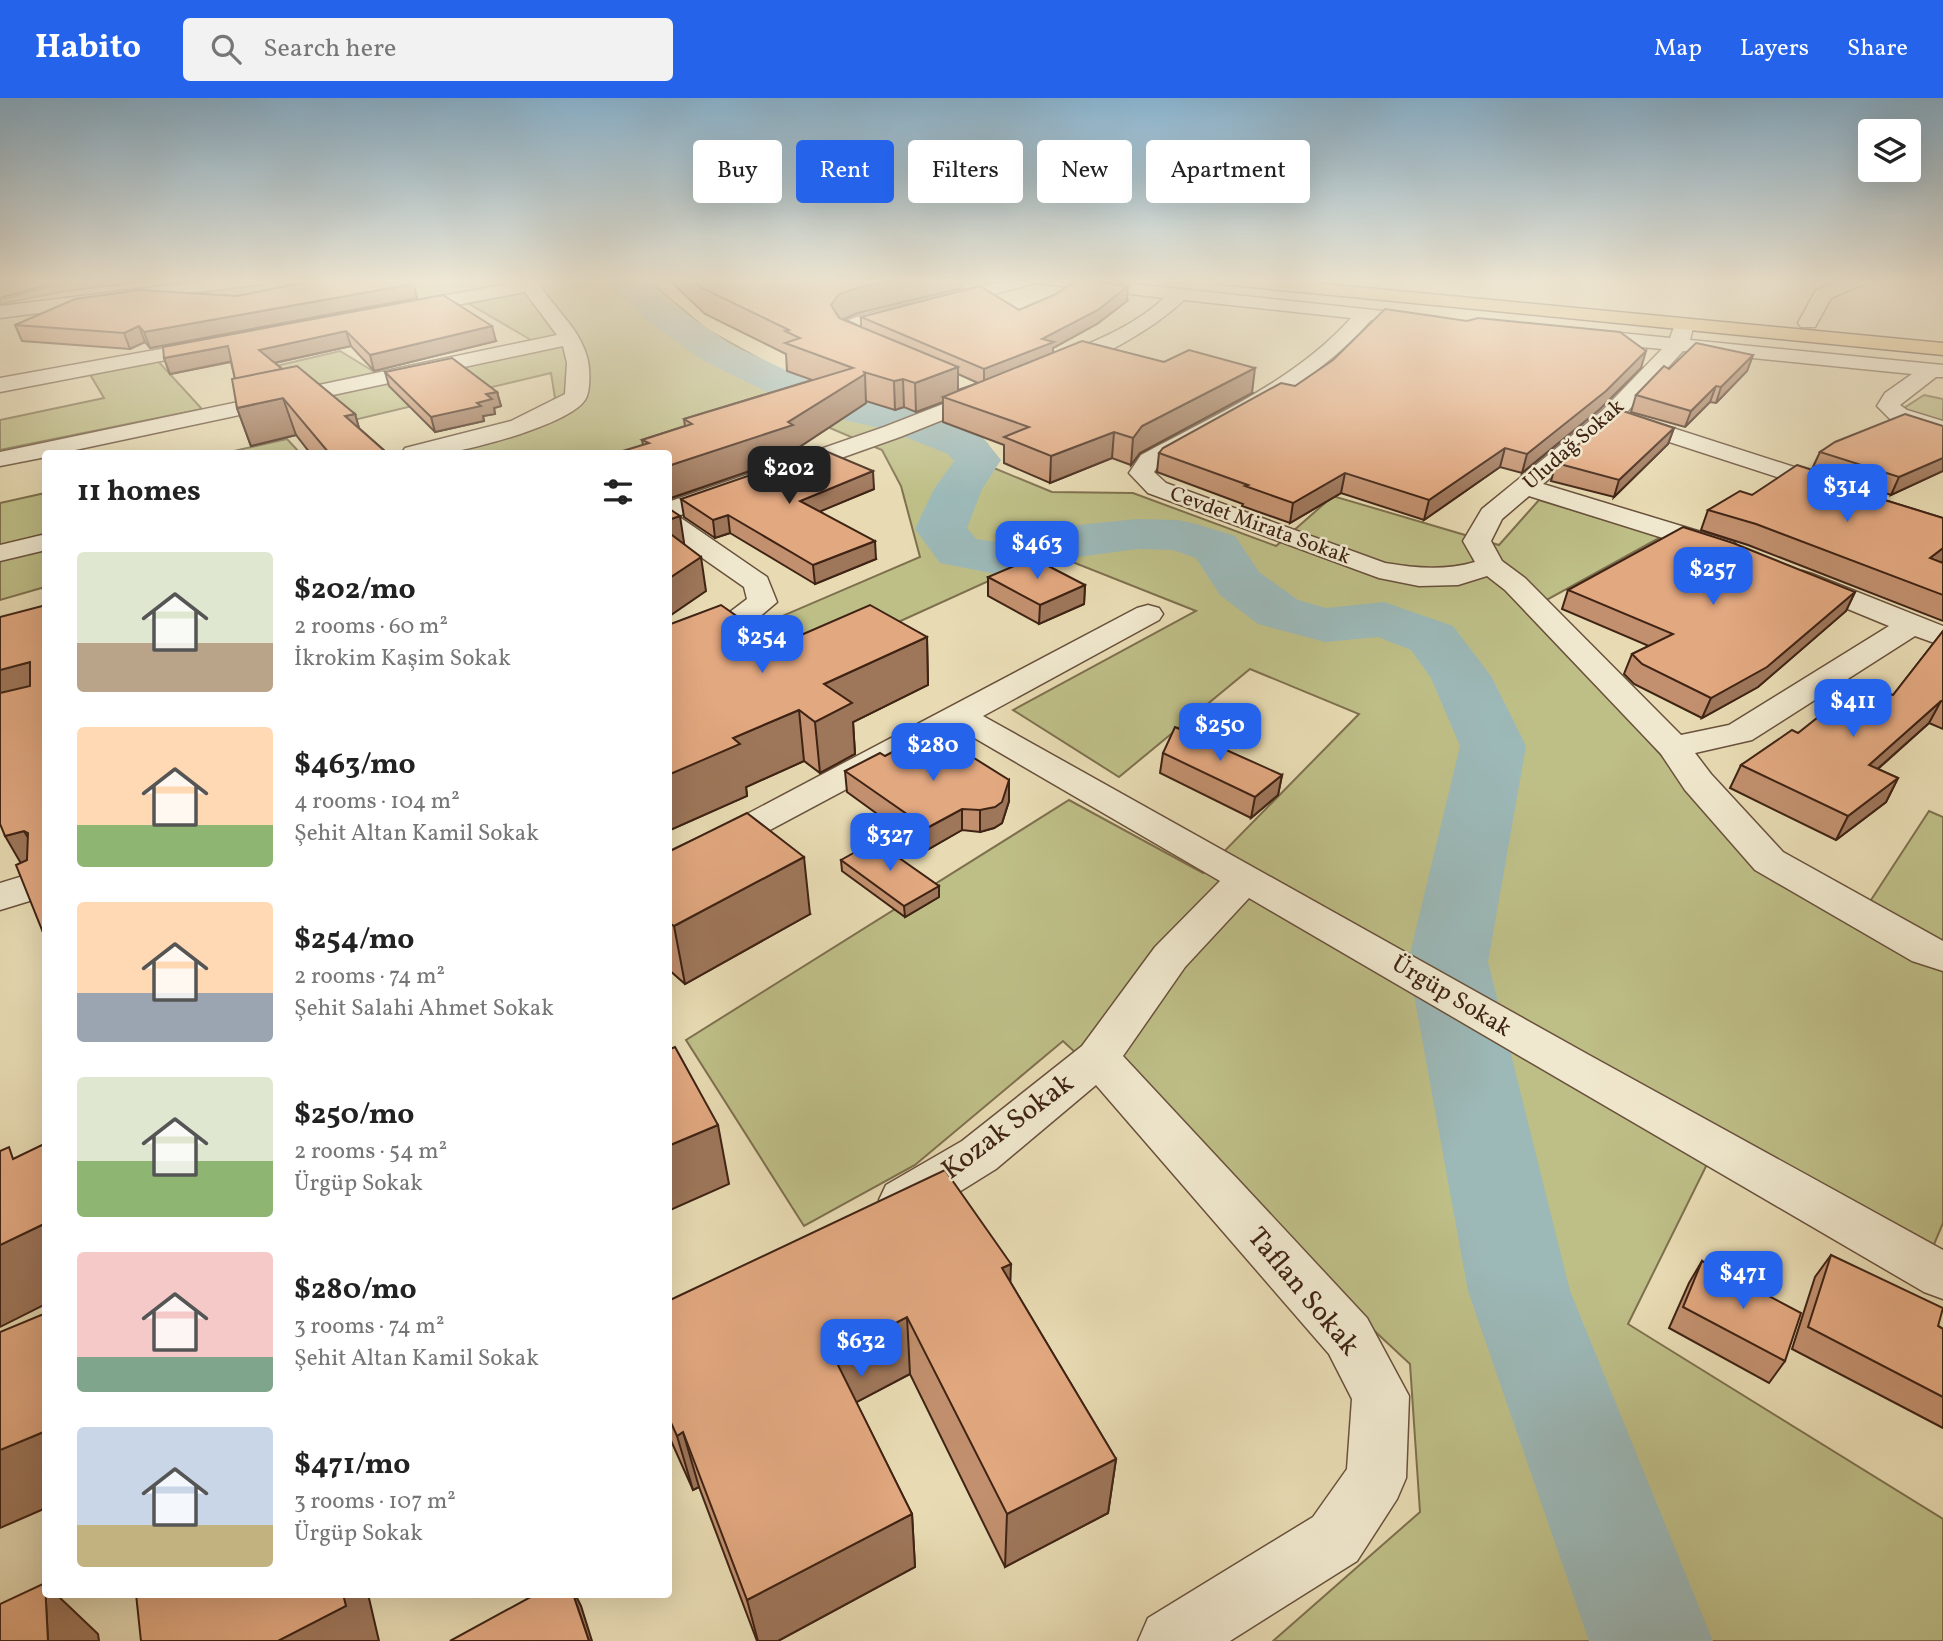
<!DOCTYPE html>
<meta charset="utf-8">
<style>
:root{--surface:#fff;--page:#f2f2f2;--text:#222;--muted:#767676;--accent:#2563eb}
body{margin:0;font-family:Vollkorn,serif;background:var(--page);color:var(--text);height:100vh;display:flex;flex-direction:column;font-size:26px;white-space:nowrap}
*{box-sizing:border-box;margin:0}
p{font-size:23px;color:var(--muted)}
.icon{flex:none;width:38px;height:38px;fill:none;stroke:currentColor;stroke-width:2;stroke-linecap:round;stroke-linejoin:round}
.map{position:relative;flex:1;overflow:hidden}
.panel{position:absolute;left:42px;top:352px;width:630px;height:1148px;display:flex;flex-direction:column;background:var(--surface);border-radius:7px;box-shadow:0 7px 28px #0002}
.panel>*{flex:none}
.banner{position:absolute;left:693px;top:42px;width:665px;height:63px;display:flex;gap:14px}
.controls{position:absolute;left:1858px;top:21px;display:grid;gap:14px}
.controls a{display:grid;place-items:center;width:63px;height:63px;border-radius:7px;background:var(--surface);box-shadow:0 7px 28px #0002;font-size:35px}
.price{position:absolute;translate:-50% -60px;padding:0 16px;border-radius:14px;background:var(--accent);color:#fff;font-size:23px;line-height:46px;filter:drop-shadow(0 2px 4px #0008)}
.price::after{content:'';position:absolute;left:50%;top:42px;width:21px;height:16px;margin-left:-10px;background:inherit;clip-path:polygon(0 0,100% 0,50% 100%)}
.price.selected{background:#222;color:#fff}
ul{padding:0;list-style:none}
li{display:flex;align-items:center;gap:21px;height:175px;padding:0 35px}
li span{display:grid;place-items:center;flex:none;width:196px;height:140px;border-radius:7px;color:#555}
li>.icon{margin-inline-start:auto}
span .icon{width:84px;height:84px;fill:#fffc;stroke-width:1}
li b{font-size:30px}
h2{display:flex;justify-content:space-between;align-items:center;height:84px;padding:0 35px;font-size:30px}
.tag{padding:0 24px;border-radius:7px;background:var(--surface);box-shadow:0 7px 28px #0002;font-size:24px;line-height:63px}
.tag.selected{background:var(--accent);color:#fff}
header{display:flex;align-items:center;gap:42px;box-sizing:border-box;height:98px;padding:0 35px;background:var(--accent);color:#fff}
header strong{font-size:33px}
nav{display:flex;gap:38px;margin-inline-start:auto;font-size:24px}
.search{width:490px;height:63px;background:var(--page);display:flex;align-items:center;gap:18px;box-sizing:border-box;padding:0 24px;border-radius:7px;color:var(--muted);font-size:26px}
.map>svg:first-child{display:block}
</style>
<header>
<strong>Habito</strong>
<div class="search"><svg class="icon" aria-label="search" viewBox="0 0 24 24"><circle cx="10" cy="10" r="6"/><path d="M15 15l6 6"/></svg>Search here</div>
<nav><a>Map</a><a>Layers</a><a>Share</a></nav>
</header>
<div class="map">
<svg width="1943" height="1543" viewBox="0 0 1943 1543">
<rect width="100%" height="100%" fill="#e8dbb3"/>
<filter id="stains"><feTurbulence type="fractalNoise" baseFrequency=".00286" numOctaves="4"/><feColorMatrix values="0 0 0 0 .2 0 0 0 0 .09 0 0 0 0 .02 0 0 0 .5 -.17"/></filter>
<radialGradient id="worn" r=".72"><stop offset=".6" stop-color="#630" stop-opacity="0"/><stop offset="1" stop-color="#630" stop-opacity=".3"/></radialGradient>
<!-- green -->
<g fill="#bebe87" stroke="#7e704e" stroke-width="2">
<polygon points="77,181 162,181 66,193 0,206 0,202"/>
<polygon points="291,181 311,181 331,192 262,204 294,226 236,236 190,196"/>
<polygon points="414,181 647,181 706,231 837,304 913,318 987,346 989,368 1052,394 1133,395 1276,448 1333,398 1499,447 1539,402 1661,439 1530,511 1765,773 1856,825 1929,713 1943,719 1943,1125 1930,1156 1721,1038 1628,1226 1943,1421 1943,1543 1273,1543 1420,1414 1410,1266 1063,943 915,1067 804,1128 686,942 1069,702 1203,775 1359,616 1250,571 1119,679 1013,612 1196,513 1050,455 786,575 731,540 920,459 901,388 882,352 783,310 642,355 432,355 516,335 555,300 551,275 354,322 276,268 340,253 378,276 531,242 452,196 370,209 350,194"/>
<polygon points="157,262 202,311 0,352 0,322 104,300 88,273"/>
<polygon points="1924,297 1943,301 1943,324 1901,312"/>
<polygon points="287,341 300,355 225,355"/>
<polygon points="45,395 45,489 0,502 0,405"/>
</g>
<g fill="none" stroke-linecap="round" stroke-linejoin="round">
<!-- river -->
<polygon fill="#9cb8b7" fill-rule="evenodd" points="604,181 642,181 675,208 732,247 835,295 914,311 980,336 1001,362 982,391 967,430 976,441 996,444 1078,427 1137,421 1178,422 1196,426 1235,438 1259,474 1298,502 1326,510 1384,504 1453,528 1491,578 1526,648 1488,864 1570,1193 1713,1543 1589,1543 1468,1193 1408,864 1460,648 1431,580 1411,552 1378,539 1325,544 1258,526 1220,497 1196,460 1173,452 1137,451 1078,459 996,476 940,465 915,431 934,391 954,363 948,356 885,331 808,314 704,263 649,224"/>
<!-- street casing -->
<g stroke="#69513c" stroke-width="3">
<g id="street">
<polygon points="221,181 270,181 261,186 0,220 0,208"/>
<path d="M512,181l26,2c13,26 41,45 49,76 3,10 4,34 -2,43 -16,24 -110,49 -140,53 -14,2 -29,1 -43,0l3,-5 106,-27 54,-27 2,-31 -4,-17 -502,107h-15v4l-46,9v-14l557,-117 -32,-43 -126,24 -10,-6 10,-6 115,-21z"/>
<path d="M1011,181h76l351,38 3,4 -10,6 -60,-7c-58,66 -137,103 -212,145l-5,7 12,11 219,80c31,5 59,8 90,-1l-12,-21 19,-32 120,-98 60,-62 -81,-8 -7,-2 -3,-4 3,-4 7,-2 89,9 7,-19h14l3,4 -4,17 253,25v12h-7l-36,28 7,5 36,11v14l-52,-15 -14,-14 8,-13 27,-19 -229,-23 -57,62 221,71 4,5 -4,5 -9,3 -9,-3 -215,-70 -71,60 191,58 4,6 -4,6 -10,2 -10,-2 -185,-58 -27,23 -11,22 11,20 23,17 156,157 48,-10 160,-99 -97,-40 -4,-6 4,-6 10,-3 10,3 131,52v20l-28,-10 -163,104 -57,13 16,21 72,78 160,89v30l-31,-10 -157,-91 -70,-80 -24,-36 -156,-164 -18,-14 -29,9 -39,1 -40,-8 -231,-85 -19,-20 12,-18c73,-40 154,-74 210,-137l-167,-18c-32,30 -88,62 -131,72l-7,-2 -4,-4 4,-4c41,-18 85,-33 118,-64l-128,-15 -179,47 -1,4 30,13 3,4 -3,4c-17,5 -42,-9 -51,-23l8,-10 16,-6z"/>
<polygon points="1845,181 1869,181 1866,185 1831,200 1815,229 1801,229 1798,225 1816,192"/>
<polygon points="216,241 223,243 226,247 223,251 0,294 0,280"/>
<polygon points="992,287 1000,289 1003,294 1000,299 900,339 678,418 767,479 777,504 744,532 668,562 668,542 722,520 747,501 744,489 668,436 668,404 884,329"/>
<polygon points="46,436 46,452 0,463 0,447"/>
<polygon points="1148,507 1159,510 1163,516 1159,522 983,618 1589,957 1943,1152 1943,1201 1924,1194 1249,800 1185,869 1123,958 1367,1220 1409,1298 1406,1380 1397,1401 1357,1463 1230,1543 1138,1543 1148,1520 1313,1419 1347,1371 1352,1301 1329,1256 1096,987 996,1071 922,1117 904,1123 886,1117 879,1102 886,1087 962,1043 1082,948 1155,849 1220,783 959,631 682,779 668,782 668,754 732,724 1137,510"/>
<polygon points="46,771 46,798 0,812 0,785"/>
</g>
</g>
<!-- highway casing -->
<g stroke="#3f2314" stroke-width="3">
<g id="highway">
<polygon points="26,181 54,181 51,185 0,199 0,187"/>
<polygon points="1211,181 1272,181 1943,245 1943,257 1220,186"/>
</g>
</g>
<!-- street -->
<use href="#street" fill="#f0e8ce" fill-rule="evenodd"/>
<!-- highway -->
<use href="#highway" fill="#e4be7a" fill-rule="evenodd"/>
</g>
<!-- wall -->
<g fill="#c2906e" stroke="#3f2314" stroke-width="2" fill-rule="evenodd">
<path d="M668,181h294v9l-104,25 -14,6 17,8v-10l158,-7 108,-9 -30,23 -44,24v4l199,41 -112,60 -9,12 -19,-7 -62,25 -46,-20v-18l-61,-23v-20l-27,10 -12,-5 -9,3 -29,-9v2l-71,47 1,5 -128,44v-46l-25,-8 -1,-5 43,-14 -1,-7 128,-39 -25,-9 -1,-17 -81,-40zM958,276l20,9 -20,7z"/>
<polygon points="413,186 417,200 150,250 145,244 130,251 22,243 15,227 237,198"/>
<polygon points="443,197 496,243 374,273 351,248 275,265 282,271 355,316 359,330 387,355 310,355 296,337 251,348 237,310 235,281 231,264 170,276 164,260"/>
<polygon points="1753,257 1747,273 1716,305 1710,304 1685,329 1631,314 1636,297 1669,271"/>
<polygon points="1641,270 1600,311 1522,375 1500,369 1424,422 1341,395 1290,425 1242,408 1243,406 1157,374 1159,355 1295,288"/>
<polygon points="385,274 497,294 501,308 494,310 495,316 483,318 484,323 435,334 389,288"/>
<polygon points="1943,328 1943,373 1891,397 1812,371 1820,354"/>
<polygon points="1674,330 1668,346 1614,399 1551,383 1556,365"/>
<polygon points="874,391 820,413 876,461 815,486 730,435 715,440 684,419 681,401"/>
<polygon points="1868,397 1943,420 1943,463 1941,464 1943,465 1943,523 1748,447 1701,432 1708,412"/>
<polygon points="988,479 1085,487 1084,506 1039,526 988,498"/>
<polygon points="1568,492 1855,494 1846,513 1758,589 1702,620 1634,586 1624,576 1632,556 1649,548 1562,511"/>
<polygon points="668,527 778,547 927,539 928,587 853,624 855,656 820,675 804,663 746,689 747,698 668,733"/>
<polygon points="1943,533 1943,631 1929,625 1878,671 1898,680 1886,704 1836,742 1730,690 1741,667 1798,635 1893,597"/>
<polygon points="1163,655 1282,677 1278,697 1251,720 1160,675"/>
<polygon points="910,662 1009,703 1002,725 994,730 980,734 962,732 927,752 847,694 845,673"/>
<polygon points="668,754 810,816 685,886 668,871"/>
<polygon points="841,762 939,788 939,799 905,819 842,773"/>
<polygon points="1831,1157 1943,1231 1943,1330 1792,1251 1815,1179"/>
<polygon points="1702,1163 1785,1263 1769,1285 1669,1230 1689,1185"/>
<polygon points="1010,1184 1116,1361 1108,1415 1005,1469 910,1276 856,1304 912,1416 915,1469 778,1543 757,1543 699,1389 693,1392 668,1336 668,1203"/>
</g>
<!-- shaded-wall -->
<g fill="#9e765a" stroke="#3f2314" stroke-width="2">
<polygon points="896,181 962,181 962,190 858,215 841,222 831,207 839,196 857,190"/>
<polygon points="413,186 417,200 150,250 144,234"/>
<polygon points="1128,188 1127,203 1097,226 1053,250 1053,259 984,287 984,271 1042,241"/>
<polygon points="139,228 145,244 130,251 124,235"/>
<polygon points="492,228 496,243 374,273 370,257"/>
<polygon points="346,233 351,248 264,267 259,252"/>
<polygon points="228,248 233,263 170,276 164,260"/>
<polygon points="1646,253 1641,270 1600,311 1522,375 1527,356"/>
<polygon points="1753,257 1747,273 1716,305 1721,289"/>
<polygon points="958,269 958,298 943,299 943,304 916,314 915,285"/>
<polygon points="1255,270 1252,295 1140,355 1131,367 1133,340 1142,328"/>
<polygon points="865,276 866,305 795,352 796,357 668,401 668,368 788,324"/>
<polygon points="903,281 904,309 895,312 894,283"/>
<polygon points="1716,288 1710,304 1685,329 1691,313"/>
<polygon points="497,294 501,308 494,310 495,316 483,318 484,323 435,334 431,319 477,305 486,296"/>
<polygon points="283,300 296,337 251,348 237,310"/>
<polygon points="355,316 366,355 345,318"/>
<polygon points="1674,330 1668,346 1614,399 1619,382"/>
<polygon points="1114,334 1112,360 1050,385 1051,358"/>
<polygon points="1505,350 1500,369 1424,422 1429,402"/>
<polygon points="1943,360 1943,373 1891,397 1899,379"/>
<polygon points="873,373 874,391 802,421 800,403"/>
<polygon points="1345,375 1341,395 1290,425 1293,405"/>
<polygon points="728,417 730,435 715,440 713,422"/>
<polygon points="680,418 685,451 668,457 668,422"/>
<polygon points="875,443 876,461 815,486 813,467"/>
<polygon points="1943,450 1943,463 1920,481 1930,460"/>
<polygon points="701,459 706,493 668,519 668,481"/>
<polygon points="1085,487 1084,506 1039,526 1040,507"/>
<polygon points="1855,494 1846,513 1758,589 1702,620 1711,600"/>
<polygon points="927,539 928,587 853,624 855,656 820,675 815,624 824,586"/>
<polygon points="30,564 46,594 0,610 0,572"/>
<polygon points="1941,603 1929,625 1856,690 1869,667"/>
<polygon points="799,612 804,663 746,689 747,698 668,733 668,677 733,640"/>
<polygon points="1282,677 1278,697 1251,720 1255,699"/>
<polygon points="1898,680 1886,704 1836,742 1848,718"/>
<polygon points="1009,682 1009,703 1002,725 994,730 980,734 980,712"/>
<polygon points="962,711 962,732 927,752 927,730"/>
<polygon points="24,733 45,768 26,774 5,738"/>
<polygon points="804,759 810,816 685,886 674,828"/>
<polygon points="939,788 939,799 905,819 904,808"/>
<polygon points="718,1027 729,1086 668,1113 668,1048"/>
<polygon points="46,1125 46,1206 0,1229 0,1147"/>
<polygon points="1011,1166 1009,1223 1002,1170"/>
<polygon points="907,1219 910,1276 840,1313 833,1257"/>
<polygon points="46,1333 46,1410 0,1430 0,1352"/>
<polygon points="683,1334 699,1389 693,1392 677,1338"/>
<polygon points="1116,1361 1108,1415 1005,1469 1007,1416"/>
<polygon points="912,1416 915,1469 778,1543 758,1543 747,1502"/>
<polygon points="45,1485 46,1496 56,1496 98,1536 99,1543 48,1543"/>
<polygon points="343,1496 368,1496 379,1543 278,1543"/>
<polygon points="573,1496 575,1496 581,1508 592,1543 589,1543"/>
</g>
<!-- building -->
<g fill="#e2a880" stroke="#3f2314" stroke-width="2">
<polygon points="322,181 405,181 413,186 144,234 139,228 124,235 15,227 75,201 140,192 237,198"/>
<polygon points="691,181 896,181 857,190 839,196 831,207 839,220 958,269 915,285 903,281 894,283 864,274 865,276 788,324 793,327 668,368 668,355 616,355 649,345 642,342 692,326 684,321 853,270 785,245 800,240 785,233 789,232 702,190"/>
<polygon points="1078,181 1128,188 1098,212 1042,241 1054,244 984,271 861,219 980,188 1019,212 1056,196"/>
<polygon points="443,197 492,228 370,257 346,233 259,252 282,271 235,281 228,248 164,260 163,249"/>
<polygon points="1385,211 1467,223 1478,220 1620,234 1646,253 1606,293 1527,356 1505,350 1429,402 1345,375 1293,405 1245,388 1248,387 1159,355 1163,350 1281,285 1295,288 1333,262"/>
<polygon points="1082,243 1164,264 1189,252 1255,270 1142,328 1133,340 1114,334 1051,358 1004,339 1029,329 943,299"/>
<polygon points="1696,245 1753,257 1721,289 1716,288 1691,313 1636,297 1664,268 1669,271"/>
<polygon points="452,260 497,294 486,296 492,301 477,305 481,308 431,319 385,274"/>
<polygon points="297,268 355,316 345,318 387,355 329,355 283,300 237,310 232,281"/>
<polygon points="1620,312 1674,330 1619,382 1556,365"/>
<polygon points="1905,316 1943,328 1943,360 1899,379 1820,354 1835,344"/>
<polygon points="823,352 873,373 800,403 875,443 813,467 728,417 713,422 681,401"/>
<polygon points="1797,367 1871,391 1862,395 1943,420 1943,450 1930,460 1943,465 1943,497 1756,426 1708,412 1740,393 1752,397"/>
<polygon points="668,410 680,418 668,422"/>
<polygon points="1683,429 1733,445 1855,494 1767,569 1711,600 1642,566 1632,556 1673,536 1568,492"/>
<polygon points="668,434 701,459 668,481"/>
<polygon points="1033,460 1085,487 1040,507 988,479"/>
<polygon points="46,507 46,842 16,767 27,762 28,735 24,733 5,738 0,726 0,595 30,588 30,564 0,572 0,519"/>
<polygon points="721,507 778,547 870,507 927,539 824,586 852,605 815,624 799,612 733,640 740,646 668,677 668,527"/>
<polygon points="1943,533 1943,603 1941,603 1869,667 1898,680 1848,718 1741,667 1792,632 1798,635 1861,585 1893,597"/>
<polygon points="1175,629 1282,677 1255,699 1163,655"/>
<polygon points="947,643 1009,682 1002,704 995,709 980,712 962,711 927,730 845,673 880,655 885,658 896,652 910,662"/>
<polygon points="747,715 804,759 674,828 668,824 668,754"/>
<polygon points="875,743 939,788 904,808 841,762"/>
<polygon points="675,949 718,1027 668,1048 668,952"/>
<polygon points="46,1045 46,1125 0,1147 0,1053 9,1049 13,1061"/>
<polygon points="945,1072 1011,1166 1002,1170 1116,1361 1007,1416 907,1219 833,1257 912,1416 747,1502 683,1334 677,1338 668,1318 668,1203"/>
<polygon points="1831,1157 1943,1210 1938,1228 1943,1231 1943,1299 1808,1229"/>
<polygon points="1702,1163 1801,1215 1785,1263 1683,1209"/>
<polygon points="46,1215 46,1333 0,1352 0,1234"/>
<polygon points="45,1485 48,1543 0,1543 0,1506"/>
<polygon points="136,1496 343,1496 346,1508 278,1543 141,1543"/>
<polygon points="536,1496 573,1496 589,1543 450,1543"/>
</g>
<!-- sky -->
<linearGradient id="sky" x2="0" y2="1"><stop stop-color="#89b6d4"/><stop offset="0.46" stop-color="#f5efdd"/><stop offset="1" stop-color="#f5efdd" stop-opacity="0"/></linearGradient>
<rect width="1943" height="397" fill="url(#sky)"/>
<g text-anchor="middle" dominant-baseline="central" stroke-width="5" stroke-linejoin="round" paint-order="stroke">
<!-- far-street labels -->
<g font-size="21" fill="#3f2314" stroke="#f0e8ce">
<text transform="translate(1574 347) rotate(-41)">Uludağ Sokak</text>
<text transform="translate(1260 428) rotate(20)">Cevdet Mirata Sokak</text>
</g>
<!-- street labels -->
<g font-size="24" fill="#3f2314" stroke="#f0e8ce">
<text transform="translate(1451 899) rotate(31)">Ürgüp Sokak</text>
</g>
<!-- near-street labels -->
<g font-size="28" fill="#3f2314" stroke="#f0e8ce">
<text transform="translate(1008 1029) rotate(-37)">Kozak Sokak</text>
<text transform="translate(1303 1194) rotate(50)">Taflan Sokak</text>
</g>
</g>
<rect width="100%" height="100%" filter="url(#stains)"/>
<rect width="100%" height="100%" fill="url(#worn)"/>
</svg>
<div class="controls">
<a><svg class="icon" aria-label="layers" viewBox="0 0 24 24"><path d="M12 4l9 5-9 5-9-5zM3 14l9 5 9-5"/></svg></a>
</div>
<b class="price selected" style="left:789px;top:408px">$202</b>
<b class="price" style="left:1847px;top:426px">$314</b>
<b class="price" style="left:1037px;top:483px">$463</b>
<b class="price" style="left:1713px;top:509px">$257</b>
<b class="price" style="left:762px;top:577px">$254</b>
<b class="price" style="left:1853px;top:641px">$411</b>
<b class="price" style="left:1220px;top:665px">$250</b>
<b class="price" style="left:933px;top:685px">$280</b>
<b class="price" style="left:890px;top:775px">$327</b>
<b class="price" style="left:1743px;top:1213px">$471</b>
<b class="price" style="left:861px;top:1281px">$632</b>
<div class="banner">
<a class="tag">Buy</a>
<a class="tag selected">Rent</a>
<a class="tag">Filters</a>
<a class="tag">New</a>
<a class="tag">Apartment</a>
</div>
<section class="panel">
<h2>11 homes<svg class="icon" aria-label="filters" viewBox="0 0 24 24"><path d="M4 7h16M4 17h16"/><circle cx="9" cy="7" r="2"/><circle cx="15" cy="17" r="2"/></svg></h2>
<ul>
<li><span style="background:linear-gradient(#dfe7d0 65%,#b9a48a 0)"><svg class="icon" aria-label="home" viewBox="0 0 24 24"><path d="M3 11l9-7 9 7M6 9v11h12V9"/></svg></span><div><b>$202/mo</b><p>2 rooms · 60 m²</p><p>İkrokim Kaşim Sokak</p></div></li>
<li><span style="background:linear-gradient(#ffd9b3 70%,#8fb573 0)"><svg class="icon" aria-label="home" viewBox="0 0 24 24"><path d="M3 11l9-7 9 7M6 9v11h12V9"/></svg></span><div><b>$463/mo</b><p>4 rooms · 104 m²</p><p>Şehit Altan Kamil Sokak</p></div></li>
<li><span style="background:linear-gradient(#ffd9b3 65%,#9aa5b1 0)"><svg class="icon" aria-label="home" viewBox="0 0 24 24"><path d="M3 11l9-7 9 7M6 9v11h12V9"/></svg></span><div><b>$254/mo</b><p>2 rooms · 74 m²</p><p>Şehit Salahi Ahmet Sokak</p></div></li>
<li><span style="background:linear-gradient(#dfe7d0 60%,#8fb573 0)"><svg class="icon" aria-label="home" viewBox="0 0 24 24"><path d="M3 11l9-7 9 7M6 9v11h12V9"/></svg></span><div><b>$250/mo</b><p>2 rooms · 54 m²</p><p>Ürgüp Sokak</p></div></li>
<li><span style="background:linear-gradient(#f6c9c9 75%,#7fa58c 0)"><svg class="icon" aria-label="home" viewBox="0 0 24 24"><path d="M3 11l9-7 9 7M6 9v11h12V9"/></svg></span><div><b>$280/mo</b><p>3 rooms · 74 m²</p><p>Şehit Altan Kamil Sokak</p></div></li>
<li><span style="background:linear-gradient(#c9d6e8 70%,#c2b280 0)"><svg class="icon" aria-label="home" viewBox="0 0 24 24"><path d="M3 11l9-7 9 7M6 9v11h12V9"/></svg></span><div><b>$471/mo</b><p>3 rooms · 107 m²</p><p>Ürgüp Sokak</p></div></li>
</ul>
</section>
</div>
